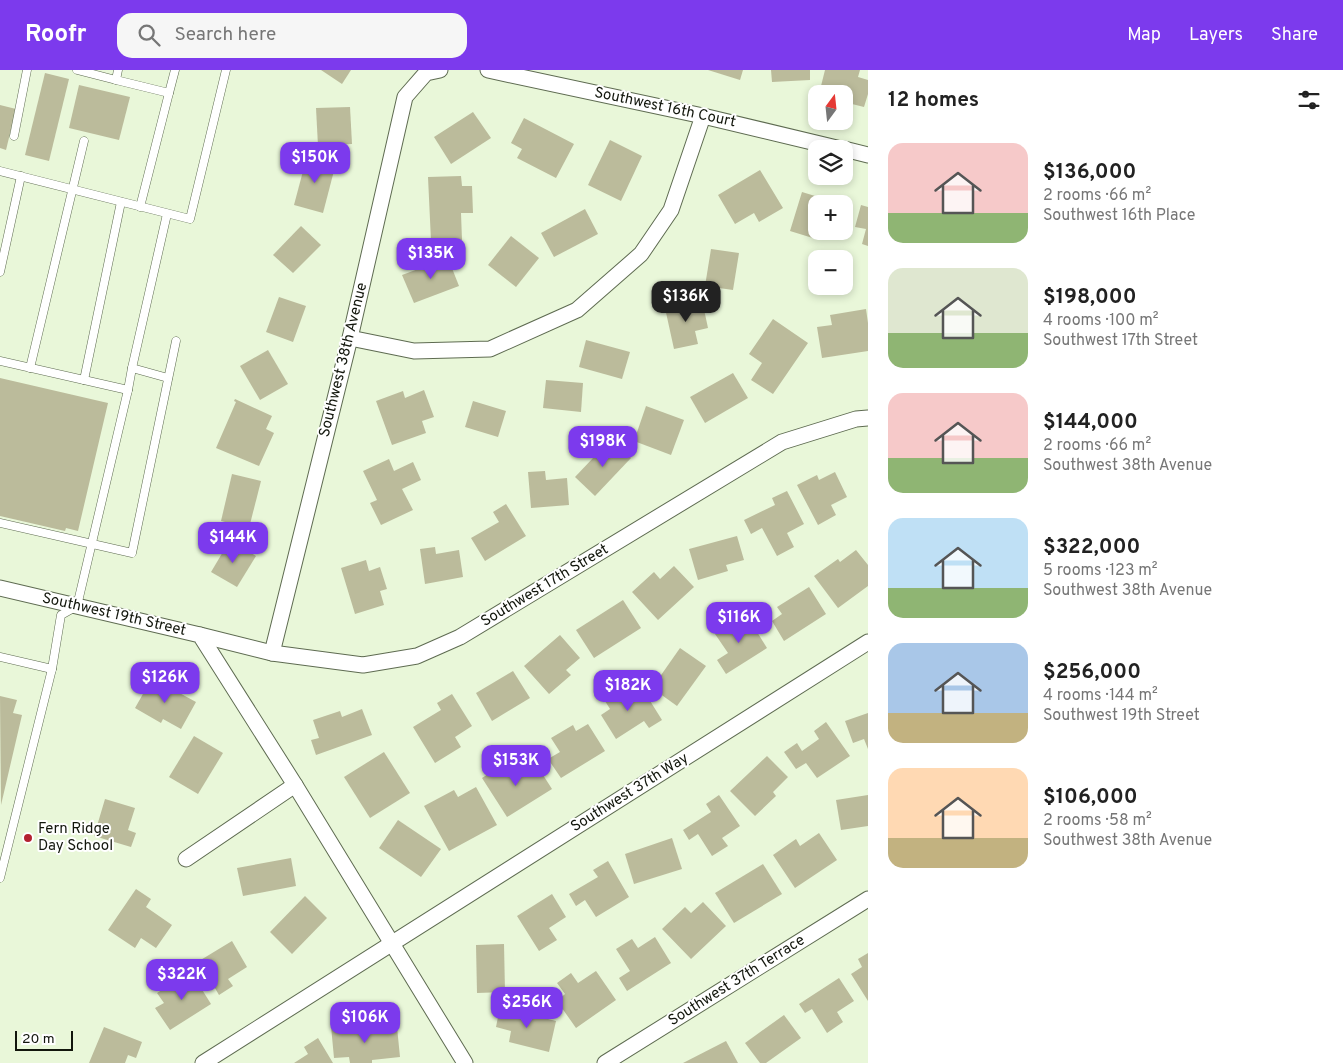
<!DOCTYPE html>
<meta charset="utf-8">
<style>
:root{--surface:#fff;--page:#f6f6f6;--text:#222;--muted:#767676;--accent:#7c3aed}
body{margin:0;font-family:Overpass,sans-serif;background:var(--page);color:var(--text);height:100vh;display:flex;flex-direction:column;font-size:19px;white-space:nowrap}
*{box-sizing:border-box;margin:0}
p{font-size:16px;color:var(--muted)}
.icon{flex:none;width:28px;height:28px;fill:none;stroke:currentColor;stroke-width:2;stroke-linecap:round;stroke-linejoin:round}
.map{position:relative;flex:1;overflow:hidden}
.drawer{display:flex;flex-direction:column;background:var(--surface);width:475px}
.drawer>*{flex:none}
.needle{width:32px;rotate:15deg}
.buttons{position:absolute;left:808px;top:15px;display:grid;gap:10px}
.buttons a{display:grid;place-items:center;width:45px;height:45px;border-radius:10px;background:var(--surface);box-shadow:0 2px 8px #0003;font-size:25px}
.scale{position:absolute;left:15px;bottom:12px;width:58px;box-sizing:border-box;padding-left:5px;border:2px solid #12160c;border-top:0;font-size:14px;line-height:18px;white-space:nowrap;color:#12160c;-webkit-text-stroke:4px #fff;paint-order:stroke}
.price{position:absolute;translate:-50% -42px;padding:0 11px;border-radius:10px;background:var(--accent);color:#fff;font-size:16px;line-height:32px;filter:drop-shadow(0 1px 2px #0008)}
.price::after{content:'';position:absolute;left:50%;top:30px;width:15px;height:11px;margin-left:-8px;background:inherit;clip-path:polygon(0 0,100% 0,50% 100%)}
.price.current{background:#222;color:#fff}
ul{padding:0;list-style:none}
li{display:flex;align-items:center;gap:15px;height:125px;padding:0 20px}
li span{display:grid;place-items:center;flex:none;width:140px;height:100px;border-radius:15px;color:#555}
li>.icon{margin-inline-start:auto}
span .icon{width:60px;height:60px;fill:#fffc;stroke-width:1}
li b{font-size:21px}
h2{display:flex;justify-content:space-between;align-items:center;height:60px;padding:0 20px;font-size:21px}
header{display:flex;align-items:center;gap:30px;box-sizing:border-box;height:70px;padding:0 25px;background:var(--accent);color:#fff}
header strong{font-size:24px}
nav{display:flex;gap:28px;margin-inline-start:auto;font-size:18px}
.search{width:350px;height:45px;background:var(--page);display:flex;align-items:center;gap:12px;box-sizing:border-box;padding:0 18px;border-radius:15px;color:var(--muted);font-size:19px}
main{display:flex;flex:1;min-height:0}
.map>svg:first-child{display:block}
</style>
<header>
<strong>Roofr</strong>
<div class="search"><svg class="icon" aria-label="search" viewBox="0 0 24 24"><circle cx="10" cy="10" r="6"/><path d="M15 15l6 6"/></svg>Search here</div>
<nav><a>Map</a><a>Layers</a><a>Share</a></nav>
</header>
<main>
<div class="map">
<svg width="868" height="993" viewBox="0 0 868 993">
<rect width="100%" height="100%" fill="#e9f7d9"/>
<!-- building -->
<g fill="#bbbb9b">
<polygon points="321,0 351,0 342,14"/>
<polygon points="708,0 743,0 740,10"/>
<polygon points="771,0 810,0 810,10 772,12"/>
<polygon points="825,0 860,0 858,7 868,10 868,24 864,37 844,32 844,24 819,24"/>
<polygon points="45,3 69,9 49,91 25,85"/>
<polygon points="79,15 130,27 119,70 69,58"/>
<polygon points="0,35 16,39 6,80 0,78"/>
<polygon points="350,37 352,74 318,76 316,38"/>
<polygon points="473,42 491,68 451,94 434,67"/>
<polygon points="524,48 574,74 556,108 517,88 522,79 511,73"/>
<polygon points="610,70 642,86 621,131 588,115"/>
<polygon points="307,86 336,93 323,143 294,135"/>
<polygon points="760,100 783,138 759,152 754,143 735,154 718,125"/>
<polygon points="461,106 462,116 472,116 473,143 461,143 462,170 431,171 428,107"/>
<polygon points="802,122 838,133 816,134 816,161 819,161 816,169 790,161"/>
<polygon points="861,135 868,137 868,176 862,174 866,159 855,157"/>
<polygon points="585,139 598,164 554,187 541,163"/>
<polygon points="301,156 321,175 293,203 273,185"/>
<polygon points="511,166 539,188 516,217 488,195"/>
<polygon points="711,179 739,183 733,220 705,216"/>
<polygon points="448,188 459,216 414,233 402,205"/>
<polygon points="279,227 306,236 293,272 266,262"/>
<polygon points="702,230 708,258 695,261 698,274 674,279 665,238"/>
<polygon points="866,239 868,253 868,281 822,288 817,257 832,255 830,245"/>
<polygon points="773,249 808,273 773,324 751,310 762,293 749,284"/>
<polygon points="586,270 630,282 622,309 579,297"/>
<polygon points="268,280 288,314 260,330 240,296"/>
<polygon points="733,303 748,328 705,353 690,327"/>
<polygon points="0,308 108,333 78,461 66,458 65,461 0,446"/>
<polygon points="546,310 583,313 581,342 543,338"/>
<polygon points="424,320 434,347 422,351 426,363 392,375 376,331 403,321 405,328"/>
<polygon points="235,329 272,346 266,359 274,363 259,396 216,378 236,332 234,331"/>
<polygon points="473,331 506,341 498,367 465,357"/>
<polygon points="646,336 684,350 671,385 634,371"/>
<polygon points="611,369 631,388 595,426 575,407"/>
<polygon points="389,389 394,401 413,392 421,410 402,419 413,440 381,455 370,433 377,430 363,401"/>
<polygon points="545,401 546,410 567,408 569,435 531,438 528,402"/>
<polygon points="835,402 847,427 831,435 836,445 818,455 797,415 817,405 819,410"/>
<polygon points="232,404 261,411 249,458 221,451"/>
<polygon points="787,421 804,454 787,463 794,477 777,486 762,458 751,464 744,450 775,435 772,428"/>
<polygon points="506,434 526,466 485,491 471,468 499,452 493,442"/>
<polygon points="737,466 744,490 726,495 728,501 698,510 689,479"/>
<polygon points="230,470 256,486 237,517 211,502"/>
<polygon points="435,477 436,484 459,480 463,507 425,514 420,479"/>
<polygon points="856,480 868,495 868,516 838,538 814,506 838,489 840,492"/>
<polygon points="366,490 369,501 380,497 387,519 380,521 384,535 355,544 341,498"/>
<polygon points="674,496 694,517 658,550 632,522 654,502 660,509"/>
<polygon points="809,517 826,544 784,571 772,551 782,544 777,537"/>
<polygon points="623,530 641,558 594,588 576,560"/>
<polygon points="746,544 767,578 726,604 717,590 728,583 715,564"/>
<polygon points="560,565 580,588 566,600 571,605 549,624 524,596"/>
<polygon points="680,578 706,596 677,636 652,618"/>
<polygon points="513,601 530,628 492,651 476,623"/>
<polygon points="152,608 196,632 181,659 163,649 161,653 135,638"/>
<polygon points="612,615 622,631 642,618 662,650 649,658 644,651 616,669 601,645 610,639 600,623"/>
<polygon points="452,624 472,656 455,667 461,677 435,693 413,657 441,640 437,633"/>
<polygon points="0,626 17,630 13,643 22,645 1,735"/>
<polygon points="362,639 372,665 316,685 311,670 319,668 313,650 340,641 342,647"/>
<polygon points="868,643 868,679 864,669 853,673 845,651"/>
<polygon points="826,652 850,686 817,708 806,693 796,699 784,682 797,673 802,681 819,669 814,661"/>
<polygon points="588,654 605,681 561,708 548,689 560,682 551,668 573,655 576,661"/>
<polygon points="194,666 223,683 198,724 169,707"/>
<polygon points="384,682 410,723 370,748 344,707"/>
<polygon points="767,686 788,707 773,722 776,726 755,746 730,721"/>
<polygon points="510,690 519,704 536,694 552,719 507,747 482,708"/>
<polygon points="476,717 497,755 449,781 424,736 454,720 458,727"/>
<polygon points="719,725 740,756 722,768 728,776 712,786 698,764 689,770 683,760 711,742 706,734"/>
<polygon points="868,725 868,756 841,760 836,730"/>
<polygon points="105,729 135,738 128,760 136,763 131,777 94,766"/>
<polygon points="398,750 441,779 421,807 379,778"/>
<polygon points="819,763 837,790 795,818 773,785 796,769 800,776"/>
<polygon points="672,768 682,799 634,814 625,784"/>
<polygon points="291,788 296,816 243,826 237,798"/>
<polygon points="608,791 629,827 596,847 585,830 576,836 569,824 598,807 593,800"/>
<polygon points="763,794 782,824 734,853 715,823"/>
<polygon points="136,819 151,829 146,837 172,855 156,878 141,868 135,878 108,860"/>
<polygon points="552,824 566,847 549,858 557,870 539,881 517,846"/>
<polygon points="305,826 327,848 292,884 270,862"/>
<polygon points="703,832 726,856 691,889 662,859 685,837 691,843"/>
<polygon points="655,867 671,893 627,921 619,908 630,901 616,879 632,869 638,878"/>
<polygon points="232,871 247,897 228,909 233,916 219,925 199,891"/>
<polygon points="504,874 505,922 477,923 476,875"/>
<polygon points="868,883 868,931 851,904 862,897 858,889"/>
<polygon points="596,901 616,930 576,958 557,931 565,924 557,913 571,903 578,913"/>
<polygon points="191,902 211,934 170,960 155,938 164,933 157,923"/>
<polygon points="839,908 854,931 837,942 843,952 827,963 812,939 805,943 799,934"/>
<polygon points="500,937 556,951 549,982 509,972 511,961 496,957"/>
<polygon points="784,945 801,968 766,993 760,993 745,973"/>
<polygon points="358,954 359,961 397,957 400,987 372,990 372,993 350,993 349,987 334,988 331,956"/>
<polygon points="104,957 142,972 136,988 128,985 125,993 89,993"/>
<polygon points="318,968 333,993 294,993 308,984 304,977"/>
<polygon points="726,971 738,993 683,993"/>
</g>
<g fill="none" stroke-linecap="round" stroke-linejoin="round">
<!-- lane casing -->
<g stroke="#5e6b51" stroke-width="9">
<g id="lane">
<polyline points="77,0 116,10"/>
<polyline points="118,0 116,10 169,23 175,0"/>
<polyline points="14,66 27,0"/>
<polyline points="0,101 190,149 226,0"/>
<polyline points="140,137 169,23"/>
<polyline points="0,202 21,106"/>
<polyline points="0,291 128,320"/>
<polyline points="30,298 84,71"/>
<polyline points="132,298 168,308"/>
<polyline points="84,310 121,132"/>
<polyline points="0,453 132,483 176,271"/>
<polyline points="0,587 52,599 61,545 77,536 128,320 132,298 167,144"/>
<polyline points="0,808 52,599"/>
</g>
</g>
<!-- street casing -->
<g stroke="#5e6b51" stroke-width="17">
<g id="street">
<polyline points="488,0 703,46 841,79"/>
<polyline points="844,79 868,85"/>
<polyline points="350,268 414,281 490,279 577,240 641,184 671,140 703,46"/>
<polyline points="0,518 200,565 295,715 465,993"/>
<polyline points="200,565 272,583 363,595 417,586 460,567 782,372 856,349 868,348"/>
<polyline points="272,583 350,268 405,27 426,3 440,0"/>
<polyline points="186,789 295,715"/>
<polyline points="203,993 868,572"/>
<polyline points="605,993 868,829"/>
</g>
</g>
<!-- lane -->
<use href="#lane" stroke="#fff" stroke-width="8"/>
<!-- street -->
<use href="#street" stroke="#fff" stroke-width="15"/>
</g>
<!-- markers -->
<circle fill="#b32130" stroke="#fff" stroke-width="2" cx="28" cy="768" r="5"/>
<g text-anchor="middle" dominant-baseline="central" stroke-width="4" stroke-linejoin="round" paint-order="stroke">
<!-- street labels -->
<g font-size="15" fill="#12160c" stroke="#fff">
<text transform="translate(665 38) rotate(12)">Southwest 16th Court</text>
<text transform="translate(344 290) rotate(-76)">Southwest 38th Avenue</text>
<text transform="translate(545 516) rotate(-31)">Southwest 17th Street</text>
<text transform="translate(114 545) rotate(13)">Southwest 19th Street</text>
<text transform="translate(630 723) rotate(-32)">Southwest 37th Way</text>
<text transform="translate(737 911) rotate(-32)">Southwest 37th Terrace</text>
</g>
<!-- poi labels -->
<g font-size="15" fill="#12160c" stroke="#fff" text-anchor="start">
<text x="38" y="759">Fern Ridge<tspan x="38" dy="17">Day School</tspan></text>
</g>
</g>
</svg>
<div class="buttons">
<a><svg class="needle" viewBox="-14 -14 28 28"><path d="M0-13l5 13h-10z" fill="#e53935"/><path d="M0 13l5-13h-10z" fill="#767676"/></svg></a>
<a><svg class="icon" aria-label="layers" viewBox="0 0 24 24"><path d="M12 4l9 5-9 5-9-5zM3 14l9 5 9-5"/></svg></a>
<a>+</a>
<a>−</a>
</div>
<div class="scale">20 m</div>
<b class="price" style="left:315px;top:114px">$150K</b>
<b class="price" style="left:431px;top:210px">$135K</b>
<b class="price current" style="left:686px;top:253px">$136K</b>
<b class="price" style="left:603px;top:398px">$198K</b>
<b class="price" style="left:233px;top:494px">$144K</b>
<b class="price" style="left:739px;top:574px">$116K</b>
<b class="price" style="left:165px;top:634px">$126K</b>
<b class="price" style="left:628px;top:642px">$182K</b>
<b class="price" style="left:516px;top:717px">$153K</b>
<b class="price" style="left:182px;top:931px">$322K</b>
<b class="price" style="left:527px;top:959px">$256K</b>
<b class="price" style="left:365px;top:974px">$106K</b>
</div>
<section class="drawer">
<h2>12 homes<svg class="icon" aria-label="filters" viewBox="0 0 24 24"><path d="M4 7h16M4 17h16"/><circle cx="9" cy="7" r="2"/><circle cx="15" cy="17" r="2"/></svg></h2>
<ul>
<li><span style="background:linear-gradient(#f6c9c9 70%,#8fb573 0)"><svg class="icon" aria-label="home" viewBox="0 0 24 24"><path d="M3 11l9-7 9 7M6 9v11h12V9"/></svg></span><div><b>$136,000</b><p>2 rooms · 66 m²</p><p>Southwest 16th Place</p></div></li>
<li><span style="background:linear-gradient(#dfe7d0 65%,#8fb573 0)"><svg class="icon" aria-label="home" viewBox="0 0 24 24"><path d="M3 11l9-7 9 7M6 9v11h12V9"/></svg></span><div><b>$198,000</b><p>4 rooms · 100 m²</p><p>Southwest 17th Street</p></div></li>
<li><span style="background:linear-gradient(#f6c9c9 65%,#8fb573 0)"><svg class="icon" aria-label="home" viewBox="0 0 24 24"><path d="M3 11l9-7 9 7M6 9v11h12V9"/></svg></span><div><b>$144,000</b><p>2 rooms · 66 m²</p><p>Southwest 38th Avenue</p></div></li>
<li><span style="background:linear-gradient(#bfe0f5 70%,#8fb573 0)"><svg class="icon" aria-label="home" viewBox="0 0 24 24"><path d="M3 11l9-7 9 7M6 9v11h12V9"/></svg></span><div><b>$322,000</b><p>5 rooms · 123 m²</p><p>Southwest 38th Avenue</p></div></li>
<li><span style="background:linear-gradient(#a9c7e8 70%,#c2b280 0)"><svg class="icon" aria-label="home" viewBox="0 0 24 24"><path d="M3 11l9-7 9 7M6 9v11h12V9"/></svg></span><div><b>$256,000</b><p>4 rooms · 144 m²</p><p>Southwest 19th Street</p></div></li>
<li><span style="background:linear-gradient(#ffd9b3 70%,#c2b280 0)"><svg class="icon" aria-label="home" viewBox="0 0 24 24"><path d="M3 11l9-7 9 7M6 9v11h12V9"/></svg></span><div><b>$106,000</b><p>2 rooms · 58 m²</p><p>Southwest 38th Avenue</p></div></li>
</ul>
</section>
</main>
